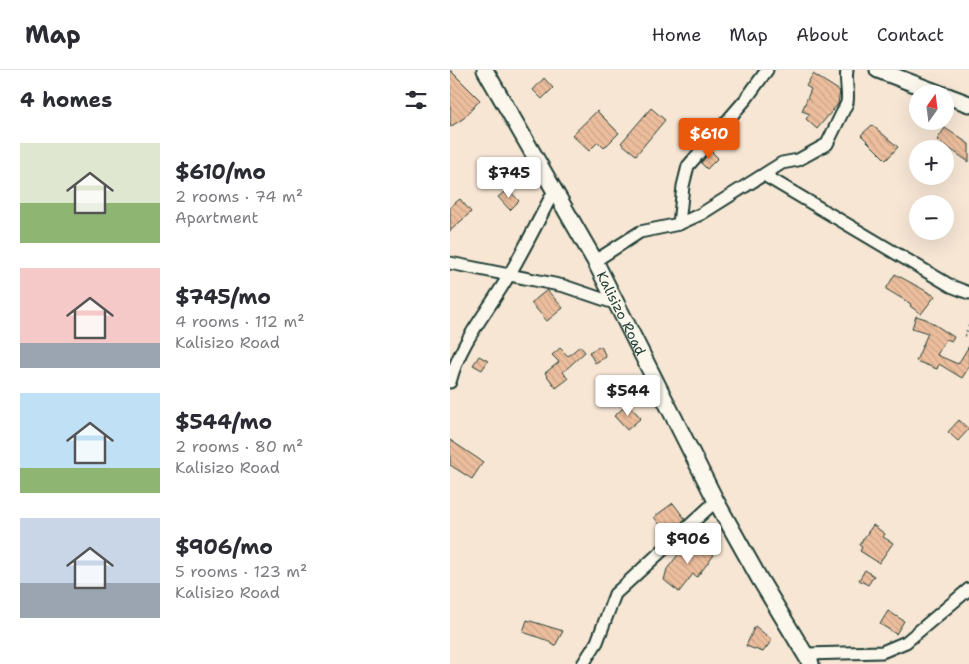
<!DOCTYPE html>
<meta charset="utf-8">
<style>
:root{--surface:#fff;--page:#f7f7f7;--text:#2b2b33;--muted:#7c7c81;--line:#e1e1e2;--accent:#ea580c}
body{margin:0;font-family:"Shantell Sans",sans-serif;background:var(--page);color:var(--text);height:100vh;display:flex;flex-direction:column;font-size:19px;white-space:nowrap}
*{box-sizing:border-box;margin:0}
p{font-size:16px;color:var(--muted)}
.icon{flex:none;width:28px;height:28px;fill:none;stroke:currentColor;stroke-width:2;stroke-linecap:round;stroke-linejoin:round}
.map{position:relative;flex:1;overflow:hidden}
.side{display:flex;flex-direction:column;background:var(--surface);width:450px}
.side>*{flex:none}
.needle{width:32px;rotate:14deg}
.tools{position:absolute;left:459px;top:15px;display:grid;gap:10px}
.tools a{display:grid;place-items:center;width:45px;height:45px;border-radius:50%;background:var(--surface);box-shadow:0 5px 20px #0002;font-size:25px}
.price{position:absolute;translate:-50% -42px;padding:0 11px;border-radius:5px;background:#fff;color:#222;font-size:16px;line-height:32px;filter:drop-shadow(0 1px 2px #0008)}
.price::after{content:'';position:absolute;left:50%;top:30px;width:15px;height:11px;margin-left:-8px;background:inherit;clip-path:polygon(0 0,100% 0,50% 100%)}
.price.on{background:var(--accent);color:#fff}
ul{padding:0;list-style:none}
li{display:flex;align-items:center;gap:15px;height:125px;padding:0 20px}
li span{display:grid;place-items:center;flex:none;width:140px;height:100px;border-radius:0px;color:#555}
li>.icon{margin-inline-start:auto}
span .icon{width:60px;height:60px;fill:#fffc;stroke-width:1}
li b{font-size:21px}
h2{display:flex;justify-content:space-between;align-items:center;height:60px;padding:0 20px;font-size:21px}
header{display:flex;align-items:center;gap:30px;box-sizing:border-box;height:70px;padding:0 25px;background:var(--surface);border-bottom:1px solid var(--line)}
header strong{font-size:24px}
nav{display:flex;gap:28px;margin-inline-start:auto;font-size:18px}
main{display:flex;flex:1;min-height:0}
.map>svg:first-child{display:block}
</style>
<header>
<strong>Map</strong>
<nav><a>Home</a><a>Map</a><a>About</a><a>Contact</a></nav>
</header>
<main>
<section class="side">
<h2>4 homes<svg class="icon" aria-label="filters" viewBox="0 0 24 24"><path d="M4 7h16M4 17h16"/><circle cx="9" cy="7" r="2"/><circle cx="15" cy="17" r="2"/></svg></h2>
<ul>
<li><span style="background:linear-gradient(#dfe7d0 60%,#8fb573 0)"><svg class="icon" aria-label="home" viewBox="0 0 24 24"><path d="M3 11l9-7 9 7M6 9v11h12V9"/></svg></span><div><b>$610/mo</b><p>2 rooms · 74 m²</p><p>Apartment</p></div></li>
<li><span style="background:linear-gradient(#f6c9c9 75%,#9aa5b1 0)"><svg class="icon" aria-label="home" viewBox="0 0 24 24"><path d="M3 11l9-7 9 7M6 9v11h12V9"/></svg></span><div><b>$745/mo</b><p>4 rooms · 112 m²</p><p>Kalisizo Road</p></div></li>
<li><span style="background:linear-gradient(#bfe0f5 75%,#8fb573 0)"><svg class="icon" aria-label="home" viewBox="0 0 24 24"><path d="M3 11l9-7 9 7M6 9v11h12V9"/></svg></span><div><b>$544/mo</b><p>2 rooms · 80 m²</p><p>Kalisizo Road</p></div></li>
<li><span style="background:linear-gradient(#c9d6e8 65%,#9aa5b1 0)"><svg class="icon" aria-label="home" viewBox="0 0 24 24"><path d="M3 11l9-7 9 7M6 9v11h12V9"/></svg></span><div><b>$906/mo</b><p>5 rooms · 123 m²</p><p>Kalisizo Road</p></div></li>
</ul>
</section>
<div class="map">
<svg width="519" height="594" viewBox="0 0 519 594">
<defs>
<pattern id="building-back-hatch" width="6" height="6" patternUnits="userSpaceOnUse" patternTransform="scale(1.25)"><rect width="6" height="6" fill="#edbe9d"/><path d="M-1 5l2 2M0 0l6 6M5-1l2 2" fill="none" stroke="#cba488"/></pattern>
</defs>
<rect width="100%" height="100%" fill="#f7e6d4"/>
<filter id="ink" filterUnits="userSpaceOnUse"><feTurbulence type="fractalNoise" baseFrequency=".02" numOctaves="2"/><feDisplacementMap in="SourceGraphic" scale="10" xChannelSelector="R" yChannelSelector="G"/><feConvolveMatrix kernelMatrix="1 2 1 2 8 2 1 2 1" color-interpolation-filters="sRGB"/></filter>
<g filter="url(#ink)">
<!-- building -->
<g fill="url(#building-back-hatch)" stroke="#1f3d34">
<polygon points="0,0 30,30 14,48 0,57"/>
<polygon points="363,4 390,21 388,34 367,59 356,49 360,44 352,41 361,19 356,16"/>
<polygon points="94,8 103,18 92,29 83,20"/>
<polygon points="201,38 215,50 186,85 171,73"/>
<polygon points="147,41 169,63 154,78 148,72 139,81 122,65"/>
<polygon points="422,55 448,77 436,90 411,65"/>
<polygon points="495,58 519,74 519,92 487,70"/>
<polygon points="261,81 268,88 257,99 251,93"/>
<polygon points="58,119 69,131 60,140 48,127"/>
<polygon points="10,129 21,142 0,161 0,137"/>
<polygon points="445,204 485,226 471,244 460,236 461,234 436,219"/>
<polygon points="97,220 113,238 97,251 81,233"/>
<polygon points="466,246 476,249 504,267 502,271 496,269 487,285 508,294 519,276 519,297 512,308 489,294 487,299 466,291 478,263 462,258"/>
<polygon points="130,276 135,282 113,302 118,309 106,318 95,303 109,292 102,285 110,278 118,286"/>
<polygon points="151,276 156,287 145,293 139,282"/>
<polygon points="29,286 38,291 32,300 23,295"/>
<polygon points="178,334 191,348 177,360 164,346"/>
<polygon points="509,350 519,359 508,371 498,362"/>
<polygon points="0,370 33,392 22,409 0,395"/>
<polygon points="223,433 235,449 218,465 204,447"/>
<polygon points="423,455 435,464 433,467 443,473 429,493 410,481 412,477 409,475"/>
<polygon points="241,468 264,485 247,507 243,504 229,522 214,510 217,499"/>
<polygon points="415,500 424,506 418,515 409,510"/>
<polygon points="438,541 454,551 446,564 430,554"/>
<polygon points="77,550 113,561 105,576 96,570 73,562"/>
<polygon points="305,556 322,570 313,582 296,576"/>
</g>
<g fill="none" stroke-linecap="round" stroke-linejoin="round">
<!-- minor casing -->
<g stroke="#1f3d34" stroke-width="15">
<g id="minor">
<polyline points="314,105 501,216 519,223"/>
<polyline points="229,154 233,116 238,96 296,29 317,0"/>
<path d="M145,191l45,-29 39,-8 22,-10 81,-51 16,-3 29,-16 20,-41c2,-11 -2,-21 0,-33"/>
<polyline points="0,193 114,216 167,234"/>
<path d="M0,312c11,-42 38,-70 59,-107 16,-27 30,-56 45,-84"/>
<polyline points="356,584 432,582 456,572 519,519"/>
<polyline points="133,594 147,572 165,524 266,431"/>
</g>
</g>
<!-- tertiary casing -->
<g stroke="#1f3d34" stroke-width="19">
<g id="tertiary">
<path id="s1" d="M35,0l110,191 121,240 43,77 52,86"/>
<polyline points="428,0 491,24"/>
<polyline points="495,25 519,34"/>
</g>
</g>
<!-- path -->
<polyline stroke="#1f3d34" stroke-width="2.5" stroke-dasharray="1 4" stroke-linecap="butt" points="519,256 515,265 519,266"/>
<!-- minor -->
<use href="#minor" stroke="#fbf7ec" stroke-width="11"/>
<!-- tertiary -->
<use href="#tertiary" stroke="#fbf7ec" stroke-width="15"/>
</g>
</g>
<g text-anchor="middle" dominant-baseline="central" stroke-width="4" stroke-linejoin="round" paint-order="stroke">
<!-- street labels -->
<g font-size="14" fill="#1f3d34" stroke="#fbf7ec">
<text stroke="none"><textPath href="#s1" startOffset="279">Kalisizo Road</textPath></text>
</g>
</g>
</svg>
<div class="tools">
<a><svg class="needle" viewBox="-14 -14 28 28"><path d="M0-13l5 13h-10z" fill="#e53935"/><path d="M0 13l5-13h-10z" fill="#7c7c81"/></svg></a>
<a>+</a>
<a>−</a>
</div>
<b class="price on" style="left:259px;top:90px">$610</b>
<b class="price" style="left:59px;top:129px">$745</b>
<b class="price" style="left:178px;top:347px">$544</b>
<b class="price" style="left:238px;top:495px">$906</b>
</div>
</main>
